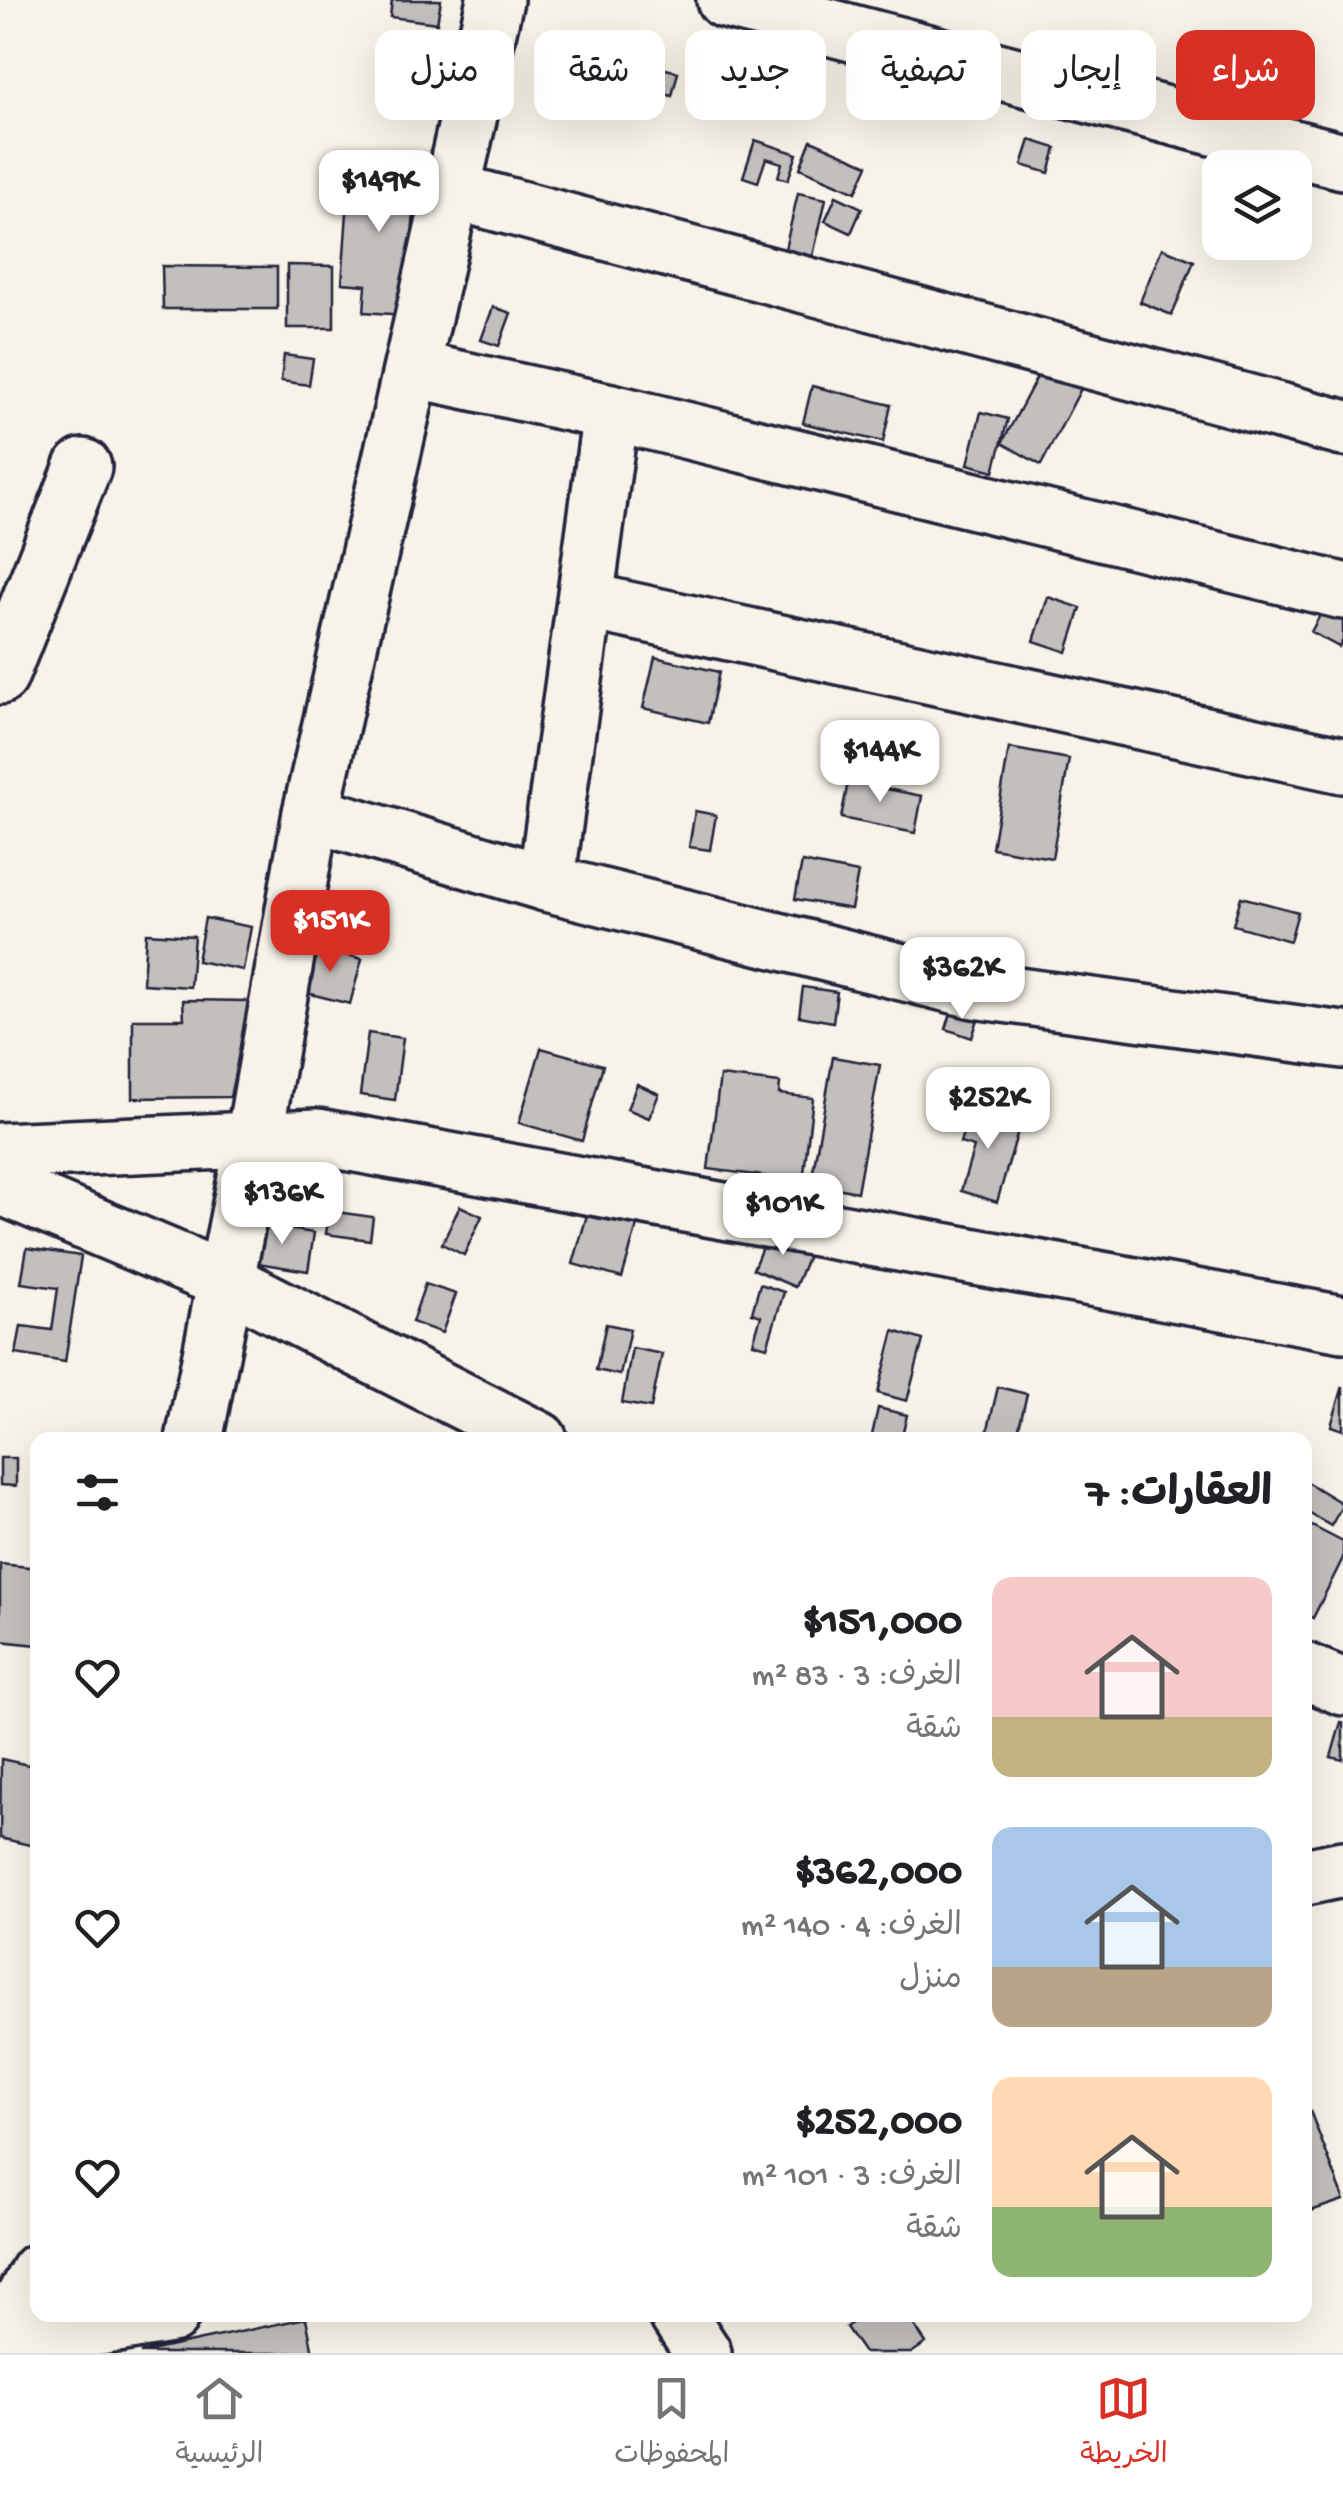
<!DOCTYPE html>
<html lang="ar">
<meta charset="utf-8">
<style>
:root{--surface:#fff;--page:#f6f6f6;--text:#202124;--muted:#757577;--line:#e0e0e0;--accent:#d93025}
body{margin:0;font-family:"Gochi Hand","Playpen Sans Arabic",sans-serif;background:var(--page);color:var(--text);direction:rtl;height:100vh;display:flex;flex-direction:column;font-size:38px;white-space:nowrap}
*{box-sizing:border-box;margin:0}
p{font-size:32px;color:var(--muted)}
.icon{flex:none;width:55px;height:55px;fill:none;stroke:currentColor;stroke-width:2;stroke-linecap:round;stroke-linejoin:round}
.map{position:relative;flex:1;overflow:hidden;direction:ltr}
.sheet{position:absolute;left:30px;top:1432px;width:1282px;height:890px;display:flex;flex-direction:column;background:var(--surface);border-radius:20px;box-shadow:0 10px 40px #0002;direction:rtl}
.sheet>*{flex:none}
.banner{position:absolute;left:30px;top:30px;width:1285px;height:90px;direction:rtl;display:flex;gap:20px}
.fabs{position:absolute;left:1202px;top:150px;display:grid;gap:20px}
.fabs a{display:grid;place-items:center;width:110px;height:110px;border-radius:20px;background:var(--surface);box-shadow:0 10px 40px #0002;font-size:50px}
.price{position:absolute;translate:-50% -85px;padding:0 22px;border-radius:20px;background:#fff;color:#222;font-size:32px;line-height:65px;filter:drop-shadow(0 2px 5px #0008)}
.price::after{content:'';position:absolute;left:50%;top:60px;width:30px;height:22px;margin-left:-15px;background:inherit;clip-path:polygon(0 0,100% 0,50% 100%)}
.price.current{background:var(--accent);color:#fff}
ul{padding:0;list-style:none}
li{display:flex;align-items:center;gap:30px;height:250px;padding:0 40px}
li span{display:grid;place-items:center;flex:none;width:280px;height:200px;border-radius:20px;color:#555}
li>.icon{margin-inline-start:auto}
span .icon{width:120px;height:120px;fill:#fffc;stroke-width:1}
li b{font-size:42px}
h2{display:flex;justify-content:space-between;align-items:center;height:120px;padding:0 40px;font-size:42px}
.chip{padding:0 35px;border-radius:20px;background:var(--surface);box-shadow:0 10px 40px #0002;font-size:35px;line-height:90px}
.chip.current{background:var(--accent);color:#fff}
.dock{display:flex;justify-content:space-around;align-items:center;height:140px;border-top:2px solid var(--line);background:var(--surface);font-size:28px;color:var(--muted)}
.dock a{display:grid;justify-items:center;gap:5px}
.dock .current{color:var(--accent)}
.map>svg:first-child{display:block}
</style>
<div class="map">
<svg width="1343" height="2353" viewBox="0 0 1343 2353">
<rect width="100%" height="100%" fill="#f7f3e8"/>
<filter id="ink" filterUnits="userSpaceOnUse"><feTurbulence type="fractalNoise" baseFrequency=".01" numOctaves="2"/><feDisplacementMap in="SourceGraphic" scale="20" xChannelSelector="R" yChannelSelector="G"/><feConvolveMatrix kernelMatrix="1 2 1 2 8 2 1 2 1" color-interpolation-filters="sRGB"/></filter>
<g filter="url(#ink)">
<!-- building -->
<g fill="#c2bfbd" stroke="#22223b" stroke-width="2.5">
<polygon points="392,0 441,0 437,23 390,17"/>
<polygon points="645,64 678,72 672,96 639,88"/>
<polygon points="755,140 797,154 788,180 778,177 782,163 766,158 758,182 743,177"/>
<polygon points="811,140 868,165 856,192 800,168"/>
<polygon points="1030,140 1056,148 1049,173 1022,165"/>
<polygon points="339,167 418,173 404,315 364,312 366,285 342,283 348,198 337,197"/>
<polygon points="798,193 826,199 813,256 785,249"/>
<polygon points="836,196 862,208 851,233 825,221"/>
<polygon points="1162,248 1194,261 1172,315 1140,302"/>
<polygon points="287,265 334,266 334,328 287,328"/>
<polygon points="162,266 277,267 277,309 163,309"/>
<polygon points="493,307 511,313 499,346 481,340"/>
<polygon points="284,355 313,359 309,385 281,381"/>
<polygon points="1045,362 1084,383 1041,465 1002,443"/>
<polygon points="812,386 891,405 883,442 803,423"/>
<polygon points="981,412 1008,419 994,471 968,464"/>
<polygon points="1048,597 1081,608 1067,652 1034,641"/>
<polygon points="1326,604 1343,613 1343,640 1339,647 1311,632"/>
<polygon points="655,657 719,672 708,723 643,708"/>
<polygon points="1009,748 1069,759 1052,858 992,848"/>
<polygon points="850,772 874,777 872,786 922,796 915,833 841,818"/>
<polygon points="695,811 716,815 710,850 689,847"/>
<polygon points="802,862 858,873 851,909 795,899"/>
<polygon points="1241,897 1298,912 1290,941 1233,925"/>
<polygon points="205,918 251,927 243,970 197,961"/>
<polygon points="146,933 194,936 190,987 143,984"/>
<polygon points="311,945 362,959 350,1004 299,991"/>
<polygon points="803,987 837,992 833,1022 799,1016"/>
<polygon points="183,1000 250,1001 230,1097 133,1098 133,1019 184,1019"/>
<polygon points="953,1007 979,1016 972,1038 946,1029"/>
<polygon points="368,1033 403,1038 395,1100 360,1095"/>
<polygon points="541,1048 603,1065 582,1141 519,1123"/>
<polygon points="833,1057 880,1065 857,1192 811,1183"/>
<polygon points="720,1076 780,1083 779,1094 813,1098 803,1181 708,1169"/>
<polygon points="637,1084 659,1094 649,1118 627,1109"/>
<polygon points="971,1106 1021,1121 997,1202 961,1191 974,1147 960,1143"/>
<polygon points="591,1201 640,1215 622,1278 573,1264"/>
<polygon points="460,1206 482,1216 464,1255 442,1244"/>
<polygon points="329,1211 373,1217 370,1240 326,1234"/>
<polygon points="257,1224 314,1233 308,1271 251,1262"/>
<polygon points="770,1228 812,1246 795,1287 753,1269"/>
<polygon points="27,1248 81,1256 65,1362 16,1354 21,1326 52,1330 58,1288 21,1283"/>
<polygon points="425,1284 456,1294 442,1333 412,1322"/>
<polygon points="760,1284 784,1292 767,1347 753,1343 761,1316 752,1313"/>
<polygon points="606,1324 630,1329 620,1375 596,1370"/>
<polygon points="894,1331 923,1340 907,1401 878,1393"/>
<polygon points="632,1348 662,1354 651,1408 622,1403"/>
<polygon points="1343,1386 1343,1430 1331,1426"/>
<polygon points="998,1387 1027,1394 1016,1440 986,1437"/>
<polygon points="878,1408 907,1415 901,1440 871,1440"/>
<polygon points="0,1458 16,1458 16,1486 0,1485"/>
<polygon points="1305,1481 1343,1504 1331,1526 1305,1511"/>
<polygon points="1308,1524 1343,1542 1343,1558 1313,1618 1305,1614 1305,1530"/>
<polygon points="0,1564 38,1568 38,1645 0,1641"/>
<polygon points="1341,1722 1343,1723 1343,1760 1331,1757"/>
<polygon points="1,1759 38,1767 38,1847 0,1838"/>
<polygon points="1305,2098 1343,2196 1343,2200 1305,2213"/>
<polygon points="863,2315 907,2315 926,2343 911,2353 864,2353 846,2327"/>
<polygon points="306,2318 313,2353 140,2353"/>
</g>
<g fill="none" stroke-linecap="round" stroke-linejoin="round">
<!-- minor casing -->
<g stroke="#22223b" stroke-width="62">
<g id="minor">
<polyline points="725,0 1343,161"/>
<polyline points="452,191 1343,428"/>
<polyline points="413,369 611,412 1343,591"/>
<polyline points="586,601 1343,765"/>
<polyline points="0,676 83,467"/>
<polyline points="311,813 546,883 974,990 1343,1040"/>
<polyline points="546,883 611,412"/>
<polyline points="0,1151 318,1137 1343,1324"/>
<polyline points="0,1186 226,1281 539,1440"/>
<polyline points="194,1440 254,1139 311,813 495,0"/>
<polyline points="1305,1671 1343,1687"/>
<polyline points="1305,1877 1343,1869"/>
<polyline points="678,2315 703,2353"/>
<polyline points="0,2343 38,2272"/>
<polyline points="0,2344 171,2315"/>
</g>
</g>
<!-- minor -->
<use href="#minor" stroke="#f7f3e8" stroke-width="55"/>
</g>
</g>
</svg>
<div class="fabs">
<a><svg class="icon" aria-label="layers" viewBox="0 0 24 24"><path d="M12 4l9 5-9 5-9-5zM3 14l9 5 9-5"/></svg></a>
</div>
<b class="price" style="left:379px;top:235px">$149K</b>
<b class="price" style="left:880px;top:805px">$144K</b>
<b class="price current" style="left:330px;top:975px">$151K</b>
<b class="price" style="left:962px;top:1022px">$362K</b>
<b class="price" style="left:988px;top:1152px">$252K</b>
<b class="price" style="left:282px;top:1247px">$136K</b>
<b class="price" style="left:783px;top:1258px">$101K</b>
<div class="banner">
<a class="chip current">شراء</a>
<a class="chip">إيجار</a>
<a class="chip">تصفية</a>
<a class="chip">جديد</a>
<a class="chip">شقة</a>
<a class="chip">منزل</a>
</div>
<section class="sheet">
<h2>العقارات: 7<svg class="icon" aria-label="filters" viewBox="0 0 24 24"><path d="M4 7h16M4 17h16"/><circle cx="9" cy="7" r="2"/><circle cx="15" cy="17" r="2"/></svg></h2>
<ul>
<li><span style="background:linear-gradient(#f6c9c9 70%,#c2b280 0)"><svg class="icon" aria-label="home" viewBox="0 0 24 24"><path d="M3 11l9-7 9 7M6 9v11h12V9"/></svg></span><div><b>$151,000</b><p>الغرف: 3 · 83 m²</p><p>شقة</p></div><svg class="icon" aria-label="heart" viewBox="0 0 24 24"><path d="M12 20l-8-8c-3-5 5-10 8-4 3-6 11-1 8 4z"/></svg></li>
<li><span style="background:linear-gradient(#a9c7e8 70%,#b9a48a 0)"><svg class="icon" aria-label="home" viewBox="0 0 24 24"><path d="M3 11l9-7 9 7M6 9v11h12V9"/></svg></span><div><b>$362,000</b><p>الغرف: 4 · 140 m²</p><p>منزل</p></div><svg class="icon" aria-label="heart" viewBox="0 0 24 24"><path d="M12 20l-8-8c-3-5 5-10 8-4 3-6 11-1 8 4z"/></svg></li>
<li><span style="background:linear-gradient(#ffd9b3 65%,#8fb573 0)"><svg class="icon" aria-label="home" viewBox="0 0 24 24"><path d="M3 11l9-7 9 7M6 9v11h12V9"/></svg></span><div><b>$252,000</b><p>الغرف: 3 · 101 m²</p><p>شقة</p></div><svg class="icon" aria-label="heart" viewBox="0 0 24 24"><path d="M12 20l-8-8c-3-5 5-10 8-4 3-6 11-1 8 4z"/></svg></li>
</ul>
</section>
</div>
<nav class="dock">
<a class="current"><svg class="icon" aria-label="map" viewBox="0 0 24 24"><path d="M3 6l6-2 6 2 6-2v14l-6 2-6-2-6 2zM9 4v14M15 6v14"/></svg>الخريطة</a>
<a><svg class="icon" aria-label="saved" viewBox="0 0 24 24"><path d="M7 4h10v16l-5-4-5 4z"/></svg>المحفوظات</a>
<a><svg class="icon" aria-label="home" viewBox="0 0 24 24"><path d="M3 11l9-7 9 7M6 9v11h12V9"/></svg>الرئيسية</a>
</nav>
